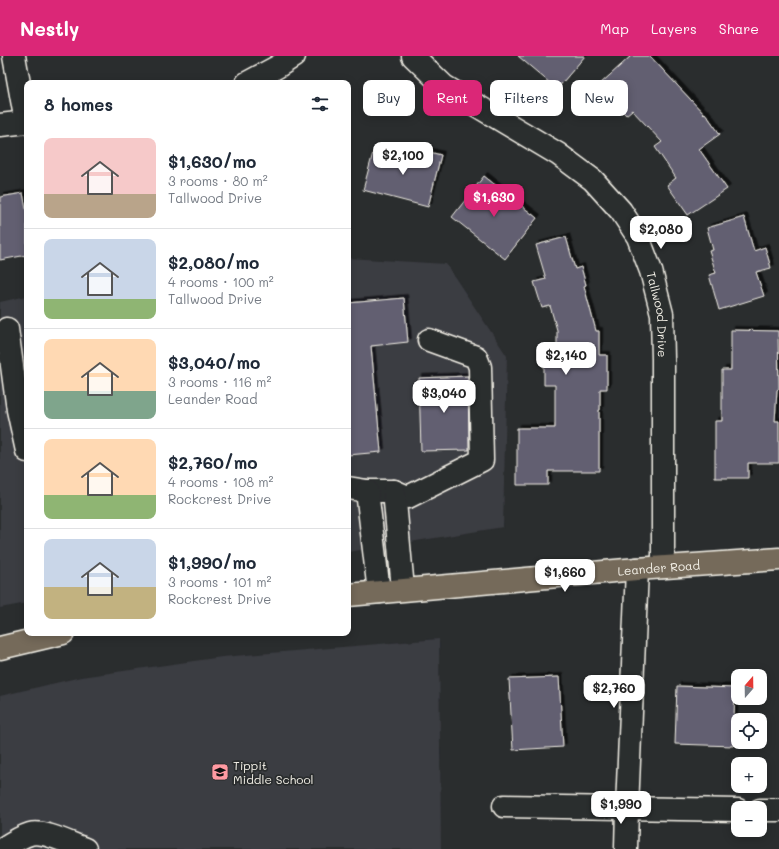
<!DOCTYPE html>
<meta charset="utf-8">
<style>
:root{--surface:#fff;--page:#f6f6f7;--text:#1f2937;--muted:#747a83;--line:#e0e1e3;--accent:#db2777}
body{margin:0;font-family:Mali,sans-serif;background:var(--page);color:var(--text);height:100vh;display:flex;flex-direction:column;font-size:15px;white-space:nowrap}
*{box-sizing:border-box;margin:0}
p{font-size:13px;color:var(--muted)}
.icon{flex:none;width:22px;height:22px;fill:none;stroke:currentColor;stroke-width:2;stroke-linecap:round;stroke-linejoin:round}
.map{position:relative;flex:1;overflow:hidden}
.side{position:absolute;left:24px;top:24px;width:327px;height:556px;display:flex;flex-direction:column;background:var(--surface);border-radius:8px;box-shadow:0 2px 10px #0003}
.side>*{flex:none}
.banner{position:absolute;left:363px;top:24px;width:356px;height:36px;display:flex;gap:8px}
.needle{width:26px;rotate:20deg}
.buttons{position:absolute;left:731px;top:613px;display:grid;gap:8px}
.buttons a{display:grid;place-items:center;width:36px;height:36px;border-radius:8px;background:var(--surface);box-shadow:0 2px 10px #0003;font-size:20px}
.price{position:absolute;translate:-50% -34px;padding:0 9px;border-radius:8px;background:#fff;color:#222;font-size:13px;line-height:26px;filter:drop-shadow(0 1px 2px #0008)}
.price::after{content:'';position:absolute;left:50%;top:24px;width:12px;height:9px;margin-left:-6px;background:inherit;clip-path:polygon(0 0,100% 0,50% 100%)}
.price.active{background:var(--accent);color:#fff}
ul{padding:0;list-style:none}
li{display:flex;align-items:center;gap:12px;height:100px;padding:0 20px}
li+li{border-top:1px solid var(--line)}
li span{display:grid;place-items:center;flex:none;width:112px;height:80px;border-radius:8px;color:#555}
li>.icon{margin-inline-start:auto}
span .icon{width:48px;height:48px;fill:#fffc;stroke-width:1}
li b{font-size:17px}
h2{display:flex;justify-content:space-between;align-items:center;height:48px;padding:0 20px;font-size:17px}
.tag{padding:0 14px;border-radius:8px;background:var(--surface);box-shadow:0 2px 10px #0003;font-size:14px;line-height:36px}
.tag.active{background:var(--accent);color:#fff}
header{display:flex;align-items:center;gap:24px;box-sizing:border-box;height:56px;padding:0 20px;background:var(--accent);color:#fff}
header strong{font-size:19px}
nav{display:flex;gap:22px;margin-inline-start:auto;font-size:14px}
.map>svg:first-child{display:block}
</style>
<header>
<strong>Nestly</strong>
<nav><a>Map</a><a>Layers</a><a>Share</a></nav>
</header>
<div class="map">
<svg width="779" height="793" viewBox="0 0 779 793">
<defs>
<filter id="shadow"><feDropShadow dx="3.5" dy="-3.5" stdDeviation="0" flood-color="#0009"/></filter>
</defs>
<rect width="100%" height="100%" fill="#2a2d2e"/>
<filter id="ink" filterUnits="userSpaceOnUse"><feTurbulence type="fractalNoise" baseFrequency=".025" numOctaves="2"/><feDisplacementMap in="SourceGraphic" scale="8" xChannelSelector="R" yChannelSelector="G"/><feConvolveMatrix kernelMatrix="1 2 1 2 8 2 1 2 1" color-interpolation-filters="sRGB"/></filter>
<g filter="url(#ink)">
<!-- built -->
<g fill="#3b3c42">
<polygon points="348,202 446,208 507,300 503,471 348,496"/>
<polygon points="27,240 27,547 0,552 0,246"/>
<polygon points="439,583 441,793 0,793 0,640 81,621 222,601"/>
</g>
<!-- building -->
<g fill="#625f71" stroke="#f4f1e8" filter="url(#shadow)">
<polygon points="518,0 585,0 557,33"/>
<polygon points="631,0 650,0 704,58 705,57 720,78 699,93 727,133 688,159 667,129 676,122 655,91 662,86 632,54 626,59 599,29"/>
<polygon points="414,92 441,99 428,151 363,134 374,93 411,103"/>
<polygon points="484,120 537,162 505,203 452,161"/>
<polygon points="23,137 27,158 27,199 0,204 0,141"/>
<polygon points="744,161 754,195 765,191 771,212 756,216 764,240 719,254 709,219 716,217 709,195 713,194 707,172"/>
<polygon points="566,181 575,213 581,211 586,229 584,230 596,275 599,275 599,299 607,299 607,333 600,333 600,354 599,354 599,415 548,415 548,429 517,429 517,372 555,372 555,329 544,329 544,305 557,306 557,274 550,250 542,252 534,226 546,223 536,189"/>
<polygon points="404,242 408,286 371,290 381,396 348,399 348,247"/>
<polygon points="731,274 778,275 779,332 777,334 775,365 779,365 779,407 748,407 748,422 715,422 715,365 722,365 722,314 731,314"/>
<polygon points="468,320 469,394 421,395 419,322"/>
<polygon points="559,621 563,691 513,694 509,623"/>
<polygon points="677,630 735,632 733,690 675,688"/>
</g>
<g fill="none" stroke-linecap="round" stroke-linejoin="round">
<!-- minor casing -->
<g stroke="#f4f1e8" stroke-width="25">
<g id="minor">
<polyline points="14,0 26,66"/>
<path id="s1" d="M413,0l31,30 114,68 35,26 28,31 17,26 13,34 11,43 1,45v208"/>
<polyline points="247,27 277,11 294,0"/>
<polyline points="0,69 27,66"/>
<polyline points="7,273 18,354 27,395"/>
<polyline points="348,432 367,435 394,435 408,441 482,404 480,311 476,301 429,284"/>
<polyline points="367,435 379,536"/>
<polyline points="394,435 403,533"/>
<polyline points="504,750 738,754"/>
<polyline points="760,754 779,754"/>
<path d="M2,793c9,-6 18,-12 28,-15 14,-4 41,10 55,15"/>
<polyline points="626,793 627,752 637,513"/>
</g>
</g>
<!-- major casing -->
<g stroke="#f4f1e8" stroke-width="25">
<g id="major">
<path id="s2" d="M348,539l289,-26 142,-10"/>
<polyline points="0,592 63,577"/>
</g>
</g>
<!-- minor -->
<use href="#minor" stroke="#2a2d2e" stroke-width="22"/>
<!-- major -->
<use href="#major" stroke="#746a5a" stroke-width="22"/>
</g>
</g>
<!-- icons -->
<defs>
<g id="school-square" transform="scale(0.9)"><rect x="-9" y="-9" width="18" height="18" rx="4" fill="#ff9aa2" stroke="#2a2d2e"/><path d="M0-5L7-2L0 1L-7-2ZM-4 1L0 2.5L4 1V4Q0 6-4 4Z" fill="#111"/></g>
</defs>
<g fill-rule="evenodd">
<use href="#school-square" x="220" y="716"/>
</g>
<g text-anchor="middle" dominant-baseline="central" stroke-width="3.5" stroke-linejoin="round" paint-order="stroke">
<!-- street labels -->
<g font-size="12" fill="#f4f1e8" stroke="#2a2d2e">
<text stroke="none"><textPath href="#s1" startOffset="373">Tallwood Drive</textPath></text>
<text stroke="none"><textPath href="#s2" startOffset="312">Leander Road</textPath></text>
</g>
<!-- poi labels -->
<g font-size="12" fill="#f4f1e8" stroke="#2a2d2e" text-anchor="start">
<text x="233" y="709">Tippit<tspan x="233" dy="14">Middle School</tspan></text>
</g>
</g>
</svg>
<div class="buttons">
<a><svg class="needle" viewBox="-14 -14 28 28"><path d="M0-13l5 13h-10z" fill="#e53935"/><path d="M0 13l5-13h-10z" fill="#747a83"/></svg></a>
<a><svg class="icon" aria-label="locate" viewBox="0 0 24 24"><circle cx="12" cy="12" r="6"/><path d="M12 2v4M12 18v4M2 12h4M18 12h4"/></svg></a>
<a>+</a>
<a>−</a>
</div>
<b class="price" style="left:403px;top:120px">$2,100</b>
<b class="price active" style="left:494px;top:162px">$1,630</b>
<b class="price" style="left:661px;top:194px">$2,080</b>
<b class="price" style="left:566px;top:320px">$2,140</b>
<b class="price" style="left:444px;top:358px">$3,040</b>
<b class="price" style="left:565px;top:537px">$1,660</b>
<b class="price" style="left:614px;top:653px">$2,760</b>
<b class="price" style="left:621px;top:769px">$1,990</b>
<div class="banner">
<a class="tag">Buy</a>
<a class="tag active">Rent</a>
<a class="tag">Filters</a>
<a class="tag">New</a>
</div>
<section class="side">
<h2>8 homes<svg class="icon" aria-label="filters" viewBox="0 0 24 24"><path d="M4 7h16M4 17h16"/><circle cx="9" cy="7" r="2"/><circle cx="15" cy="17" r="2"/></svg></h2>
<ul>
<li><span style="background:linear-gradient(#f6c9c9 70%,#b9a48a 0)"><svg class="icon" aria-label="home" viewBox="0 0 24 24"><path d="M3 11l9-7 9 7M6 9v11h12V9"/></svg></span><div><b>$1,630/mo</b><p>3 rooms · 80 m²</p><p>Tallwood Drive</p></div></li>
<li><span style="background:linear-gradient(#c9d6e8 75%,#8fb573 0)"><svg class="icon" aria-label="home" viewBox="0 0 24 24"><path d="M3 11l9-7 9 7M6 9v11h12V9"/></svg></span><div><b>$2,080/mo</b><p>4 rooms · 100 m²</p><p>Tallwood Drive</p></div></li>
<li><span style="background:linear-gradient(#ffd9b3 65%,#7fa58c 0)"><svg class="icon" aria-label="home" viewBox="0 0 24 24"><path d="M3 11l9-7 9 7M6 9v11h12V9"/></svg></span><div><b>$3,040/mo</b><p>3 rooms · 116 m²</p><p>Leander Road</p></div></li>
<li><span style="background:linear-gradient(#ffd9b3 70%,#8fb573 0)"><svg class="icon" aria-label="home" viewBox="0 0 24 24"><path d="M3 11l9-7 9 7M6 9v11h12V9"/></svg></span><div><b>$2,760/mo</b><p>4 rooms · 108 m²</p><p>Rockcrest Drive</p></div></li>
<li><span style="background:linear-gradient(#c9d6e8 60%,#c2b280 0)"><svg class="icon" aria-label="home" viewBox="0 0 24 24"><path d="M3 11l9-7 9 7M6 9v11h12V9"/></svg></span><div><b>$1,990/mo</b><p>3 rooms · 101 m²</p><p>Rockcrest Drive</p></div></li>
</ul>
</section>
</div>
